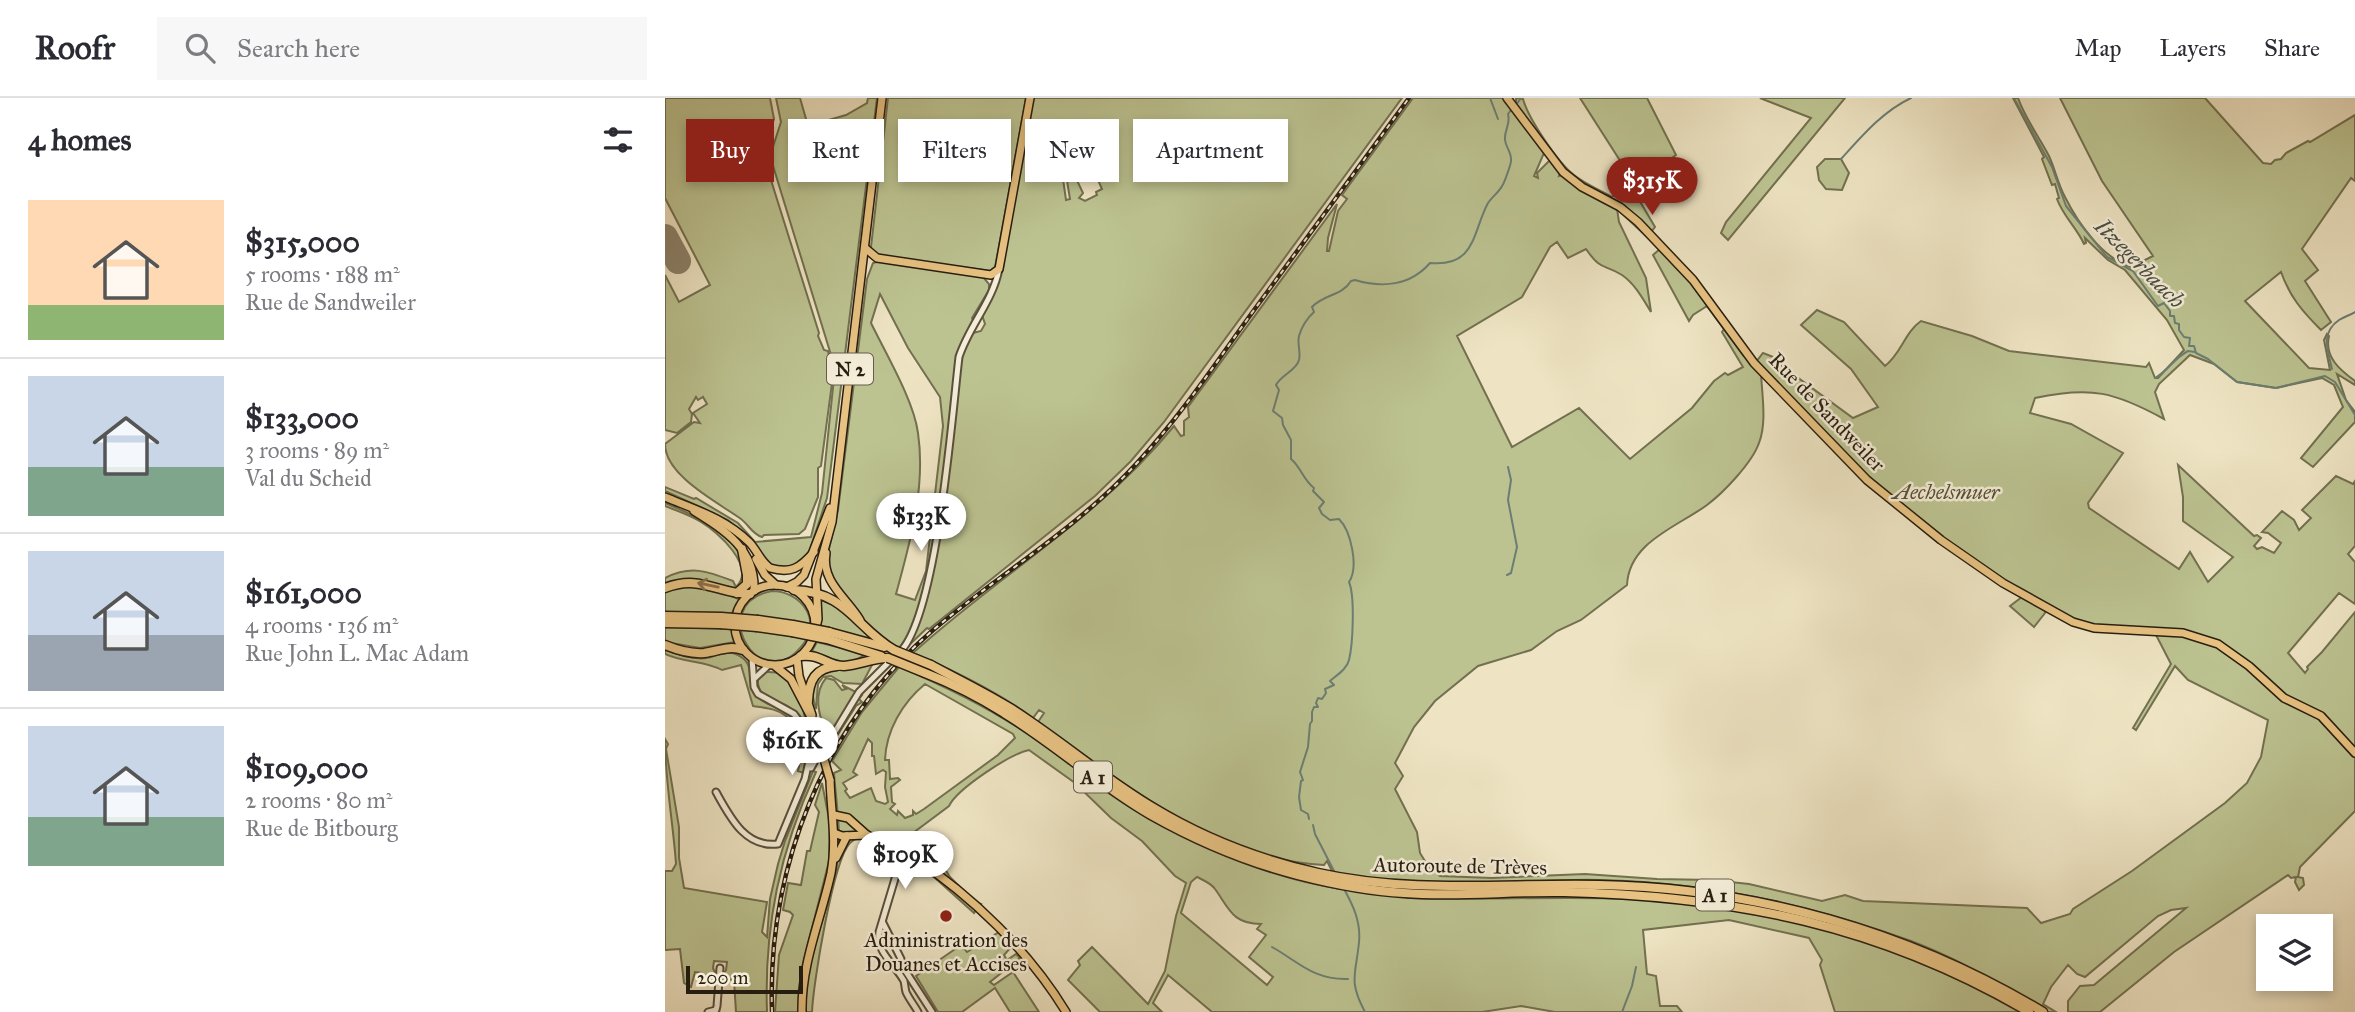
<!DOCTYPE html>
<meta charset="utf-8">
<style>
:root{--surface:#fff;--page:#f7f7f7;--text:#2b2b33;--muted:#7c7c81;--line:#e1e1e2;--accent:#8f2418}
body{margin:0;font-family:"IM FELL Great Primer",serif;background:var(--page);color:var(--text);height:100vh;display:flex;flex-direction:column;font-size:26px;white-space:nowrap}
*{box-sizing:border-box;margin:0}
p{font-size:23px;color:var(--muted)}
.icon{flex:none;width:38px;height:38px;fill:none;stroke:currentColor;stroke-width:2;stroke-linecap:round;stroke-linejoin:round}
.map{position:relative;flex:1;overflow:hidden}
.details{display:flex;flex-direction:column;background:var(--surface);width:665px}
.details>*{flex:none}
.hud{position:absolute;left:21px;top:21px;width:665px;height:63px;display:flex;gap:14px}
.fabs{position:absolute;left:1591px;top:816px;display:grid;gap:14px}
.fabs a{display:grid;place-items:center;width:77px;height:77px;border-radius:0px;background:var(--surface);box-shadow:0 4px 10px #0003;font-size:35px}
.scale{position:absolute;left:21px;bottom:18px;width:117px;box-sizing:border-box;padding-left:7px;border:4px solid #281e10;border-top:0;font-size:19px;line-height:24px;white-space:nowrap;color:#281e10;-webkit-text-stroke:5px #f4edd8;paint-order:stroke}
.price{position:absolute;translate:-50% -60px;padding:0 16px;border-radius:24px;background:#fff;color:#222;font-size:23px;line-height:46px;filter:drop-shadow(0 2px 4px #0008)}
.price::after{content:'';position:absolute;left:50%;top:42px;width:21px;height:16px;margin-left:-10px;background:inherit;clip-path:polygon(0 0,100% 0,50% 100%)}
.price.active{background:var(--accent);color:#fff}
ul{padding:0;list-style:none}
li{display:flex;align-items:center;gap:21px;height:175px;padding:0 28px}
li+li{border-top:2px solid var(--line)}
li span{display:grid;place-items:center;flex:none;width:196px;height:140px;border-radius:0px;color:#555}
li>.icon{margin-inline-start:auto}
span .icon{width:84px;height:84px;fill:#fffc;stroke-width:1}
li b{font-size:30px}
h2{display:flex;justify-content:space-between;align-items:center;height:84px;padding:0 28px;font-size:30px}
.pill{padding:0 24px;border-radius:0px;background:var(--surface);box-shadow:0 4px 10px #0003;font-size:24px;line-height:63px}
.pill.active{background:var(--accent);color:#fff}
header{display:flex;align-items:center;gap:42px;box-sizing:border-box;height:98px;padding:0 35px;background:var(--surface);border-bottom:2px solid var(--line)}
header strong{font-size:33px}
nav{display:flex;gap:38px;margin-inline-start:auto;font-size:24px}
.search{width:490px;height:63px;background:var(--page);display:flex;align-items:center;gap:18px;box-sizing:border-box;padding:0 24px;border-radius:0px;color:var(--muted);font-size:26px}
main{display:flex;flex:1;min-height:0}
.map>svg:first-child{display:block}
</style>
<header>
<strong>Roofr</strong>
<div class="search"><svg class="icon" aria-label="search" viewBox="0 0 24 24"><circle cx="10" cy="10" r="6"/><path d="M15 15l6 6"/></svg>Search here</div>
<nav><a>Map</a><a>Layers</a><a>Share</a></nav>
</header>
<main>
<section class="details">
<h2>4 homes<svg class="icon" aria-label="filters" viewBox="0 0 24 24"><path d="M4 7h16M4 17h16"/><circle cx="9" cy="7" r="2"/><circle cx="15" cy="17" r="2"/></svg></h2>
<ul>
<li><span style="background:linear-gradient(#ffd9b3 75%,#8fb573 0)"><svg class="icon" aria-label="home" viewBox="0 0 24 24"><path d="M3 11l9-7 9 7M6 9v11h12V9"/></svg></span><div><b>$315,000</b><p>5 rooms · 188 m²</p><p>Rue de Sandweiler</p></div></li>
<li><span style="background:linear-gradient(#c9d6e8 65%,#7fa58c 0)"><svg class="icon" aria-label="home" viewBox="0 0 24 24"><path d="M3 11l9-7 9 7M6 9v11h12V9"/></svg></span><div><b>$133,000</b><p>3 rooms · 89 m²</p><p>Val du Scheid</p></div></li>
<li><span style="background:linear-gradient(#c9d6e8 60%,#9aa5b1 0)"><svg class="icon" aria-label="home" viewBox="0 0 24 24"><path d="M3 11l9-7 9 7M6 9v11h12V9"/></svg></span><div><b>$161,000</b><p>4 rooms · 136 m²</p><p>Rue John L. Mac Adam</p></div></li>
<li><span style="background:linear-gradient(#c9d6e8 65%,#7fa58c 0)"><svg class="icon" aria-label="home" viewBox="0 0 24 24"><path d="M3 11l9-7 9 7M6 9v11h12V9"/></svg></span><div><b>$109,000</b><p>2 rooms · 80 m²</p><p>Rue de Bitbourg</p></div></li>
</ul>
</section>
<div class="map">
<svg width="1690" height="914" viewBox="0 0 1690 914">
<rect width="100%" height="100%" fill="#eee4c3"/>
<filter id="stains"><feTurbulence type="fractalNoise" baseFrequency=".00286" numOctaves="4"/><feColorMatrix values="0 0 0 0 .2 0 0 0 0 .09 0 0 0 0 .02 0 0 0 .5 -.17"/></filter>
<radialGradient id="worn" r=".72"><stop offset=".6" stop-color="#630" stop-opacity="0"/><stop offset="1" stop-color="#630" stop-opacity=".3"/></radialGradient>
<!-- green -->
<g fill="#bcc391" stroke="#727050" stroke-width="2" fill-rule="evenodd">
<path d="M0,0h105l4,21 -9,28v14l54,172 -1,3 6,14 4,1 5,23 -1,9 -11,83 -3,2v29l-13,32 -6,5 -35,1 -2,2c-10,-3 -13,-12 -21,-18 -22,-16 -76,-43 -76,-75l29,-22 6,1 -7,-10 14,-9 -4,-7 -5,3 -2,-3 -7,12 3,5 -1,8 -14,11 -12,-3v-155l14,27 31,-17 -45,-87z"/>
<polygon points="111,0 135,0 143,28 181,17 202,5 203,0 212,0 162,400 144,454 128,471 106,468 73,431 63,422 0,393 0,389 29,401 31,400 73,425 90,444 146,439 157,395 170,270 105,58 116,24"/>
<polygon points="223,0 361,0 330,170 326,173 213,158 208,155 206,149"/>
<path d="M367,0h370l-238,324 -33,39 -36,35 -166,133 -2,-1 -22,21 -18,-6 -19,-14 -8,-15 -25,-28 -6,-13 -1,-20 10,-43 29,-231 6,-16 8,-2 102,16 6,7v6l-17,28 2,5 -8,20 7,-10 8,-2 4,-7 -3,-9 17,-35zM393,46l9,11 14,12 12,-5 2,5 -2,2 9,20 -6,3 1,3 -12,6 -6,-3 4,-5 -10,-21 4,-2 -12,-15 -2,1 7,43 -4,1zM215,196l28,54 32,49 3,29 -17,145 -11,29 -19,-6c14,-52 30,-106 22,-161 -4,-32 -32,-79 -47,-110z"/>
<path d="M748,0h91l40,55 -10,23 4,2 -1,-5 13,-13 10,13 -1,3 3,-1c19,11 39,21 57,34 15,10 84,82 88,97l36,49 18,18c1,22 6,50 -2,70 -7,20 -36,50 -52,62 -30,22 -78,37 -80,80l-46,35 -24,11 -26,19 -53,16 -43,35 -21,26 -19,36 8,13 -8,13 22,43 3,21 8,13 12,10 52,2 93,-4 72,5 55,1 37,4 73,17 23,-6 18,6 164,7 14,15 29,-9 3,-5 59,-38 93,-68 22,-20 14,-26 7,-37 -80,-40 -13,-14 -39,64 -3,-2 38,-64 -16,-31 -64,-8 -34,-13 -87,-53 -101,-80 -75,-80 -38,-37 7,-9 13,5 6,8 71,52 25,-11 -27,-38 -50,-44 16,-15 27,12 41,44c16,-12 20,-34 36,-45l51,15 37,15 137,16 3,-4 6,15h3l26,-28 -17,-30 -42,-50 -17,-10 -23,-22 1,5 -2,1c-7,-16 -21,-28 -27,-45l2,-1 -4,-14 -3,1 -10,-26 2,-2 -31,-59h5c7,20 21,39 31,58 6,13 9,28 16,41 13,26 37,61 66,70l22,-11 -51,-75 -42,-83h145l58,65 8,1 4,-4 6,-1 5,-6 22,-12 2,1 45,-27v66l-4,-3 -49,71 16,21 -13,11 26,41 -10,8c-19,-19 -31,-33 -40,-58l-36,29 64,67 21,2 -6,-30 3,-6 2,2c-5,21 11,34 26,45v4l-18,-11 9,26 9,12v10l-42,45 -12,-9 42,-51 -9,-22 -12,-7 -46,10 -39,-6 -23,-18 -24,-9 -31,29 -4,8 9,27c-49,-27 -73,-33 -129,-21l-5,15 41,11 52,29 -35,50 1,5 90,61 11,-17 18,30 25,-25 -50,-36v-24l-5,-32 76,71 3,-1 4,3 -7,8 3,3 5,-2 12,6 7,-10 -13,-10 -6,-1 20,-21 12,9 5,10 12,-12 -9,-8 34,-34 17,8 2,-3v65l-7,8 7,8v42l-16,-11 -51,60 17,20 3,-4 -1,-2 15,-15 33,-40v199l-55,56 -2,10 5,1 1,7 -5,5 -4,-8 1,-5 -5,1 -3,-3 -114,77 -74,60h-32v-11l12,-15 14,-1 92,-77 -15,2 -13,6 -73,61 -8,-3 -9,-9 -17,22 -8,17 13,8h-21l4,-7c-42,-23 -83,-47 -128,-64 -99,-36 -206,-59 -312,-61 -35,-1 -71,2 -106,3 -30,1 -60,0 -90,0l4,15c78,2 156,-2 234,1 132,6 264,47 379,113h-185l-15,-47 2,-5 -13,-22 -80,-18 -86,10 4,44 9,2 4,30h17l5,6h-127l-34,-6 -39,6h-270l-44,-37 -15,28 9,9h-62l-32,-32 12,-15 -2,-4 14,-14 56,57 17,-33 11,-55 10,-33 -11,-7 -33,-35 -31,-23 -36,-35 -46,-33c-19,4 -72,39 -80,56l-36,27v4l27,31 3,-2 7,11 25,25 6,2 -7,9 -40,-36 -22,-11 -10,3 -9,-3c1,-20 -19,-25 -34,-29 -2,1 -8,5 -9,6 -17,17 -37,142 -38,169h-7c-1,-51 23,-98 32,-148 5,-30 -1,-62 -3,-91l7,-3 -9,-9 30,-49 37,-45c41,17 81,36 118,60 45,28 84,65 131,91 60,33 126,61 193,71l-14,-28 -3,4c-103,-4 -205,-84 -286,-143l6,-9 -5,-3 -6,8c-37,-27 -78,-47 -120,-65 87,-79 185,-134 261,-227l7,10 3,-1v-14l5,-4 -1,-10 149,-203 -9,34 -1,13h2l9,-40 9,-12 -5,-4zM952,111l43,40 -7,6 36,66 4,-6 14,-9 17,23 -2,3 21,35 -15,8 -3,-2 -11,8 -22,27 -62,51 -51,-51 -67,39 -55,-111 65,-39 28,-50 7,-5 11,16 18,-9c16,23 17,14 36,26 13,9 21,24 29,37l-5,-34 -27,-56zM260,586l88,50 2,4 -17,17 -74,54 -8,5 -3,-3v4l-8,3 -7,-7 -1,4 -7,-6 5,-5 -3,-2 -1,-15 9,-7 -2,-2 -8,1 -1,-19h-4c1,-29 17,-57 40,-76zM203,641l4,4v13h2l2,18 7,-4 3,2 -1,15 3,15 -3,2 -9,-3 -5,-13 -21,10 -5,-7 2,-2 -4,-6 14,-8 -4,-3zM532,779c6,3 14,6 18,12 14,19 17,35 46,35l-4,5 9,6 -17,22 24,20 -6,8 -86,-72 10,-31z"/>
<path d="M851,0l7,1c5,19 35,64 51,76 11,9 26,15 38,22 6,-8 10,-11 20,-9l23,39 -4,5 -23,-23 -32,-16 -32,-23 -48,-65z"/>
<polygon points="915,0 982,0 1011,57 970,86"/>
<polygon points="1095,0 1180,0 1063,142 1056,135 1061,124 1146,20"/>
<polygon points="1160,61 1176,61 1184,75 1177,92 1161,91 1154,82 1152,69"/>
<path d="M0,405c26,11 65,26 76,55 2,7 3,15 5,22l-10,10 -42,-10 -29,4v-6c26,-13 42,-7 68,3l3,6c21,-20 -18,-55 -35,-65 -11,-7 -24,-11 -36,-16z"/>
<polygon points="29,487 54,493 76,502 69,515 0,514 0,492"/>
<path d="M107,493c27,0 50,27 32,52 -43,59 -100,-39 -32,-52z"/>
<polygon points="1357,499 1380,512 1380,515 1369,529 1345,508"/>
<polygon points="154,501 174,509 204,538 202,541 156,528"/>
<polygon points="0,529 67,531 70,544 35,550 0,544"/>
<path d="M152,544l49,12c-24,16 -32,4 -54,-3z"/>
<path d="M0,551c13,6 27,11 42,9 11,-2 20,-9 31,-3 18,9 8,23 16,37 5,8 12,11 21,15 31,14 35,34 29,66l-6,-2c4,-17 2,-43 -12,-55 -10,-8 -22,-8 -33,-10l-12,-41 -19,5c-18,-10 -38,-7 -57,-16z"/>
<path d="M208,565l-11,21 -19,-1 -12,-7 -8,1 -5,7 -2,25c-16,-46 25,-41 57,-46z"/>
<path d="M98,574c6,0 12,-1 17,2 14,6 25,35 25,48 -4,-3 -10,-10 -16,-15 -14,-8 -33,-9 -31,-29z"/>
<path d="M161,580l8,2 8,10 4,-1 -4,-4 20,10 -3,4 3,3 -6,4 -26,41 2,-8 21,-33 -26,33c-6,-20 -16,-43 -1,-61z"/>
<path d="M0,641l3,5 -2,5 13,78v31l5,30 83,14 -5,30 5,5 3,-38 8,-35 7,-23 28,-70 3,1c-36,78 -52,154 -49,240h-31l-2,-32 -14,-2 6,-8 1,-8 -13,-1 -1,7 4,9h-13l-2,-4 -7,-1 -4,15 -7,-4 -4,-34 -15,1v-79h7l4,-7c-3,-42 -11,-84 -11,-125z"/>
<polygon points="157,685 165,726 164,763 137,870 133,914 110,914 114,857 128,817 125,814 118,812 123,785 136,787 142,753 145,753 154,714 150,707"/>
<polygon points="334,834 347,848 339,857 342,862 351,856 355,860 325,884 329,887 348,874 374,914 345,914 330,890 297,914 273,914 251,878 296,847 302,854"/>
</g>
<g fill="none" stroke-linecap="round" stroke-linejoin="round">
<!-- stream -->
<g stroke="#6c7e73" stroke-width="2">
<polyline points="825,0 833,21"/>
<polyline points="1350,2 1387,69 1401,108 1442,159 1468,173 1493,208 1499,205 1505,213 1505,218 1509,218 1510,225 1514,226 1514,232 1519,239 1525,240 1524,248 1529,248 1531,255 1543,261 1572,284 1611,290 1660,278 1670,284 1690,317"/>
<polyline points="851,7 856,0"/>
<path d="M1176,61c21,-23 42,-48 70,-61"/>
<path d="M1667,271c-4,-18 -12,-36 7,-49 5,-3 11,-5 16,-8"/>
<path d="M1490,280c14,-8 18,-19 33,-27l7,1"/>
<polyline points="842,477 846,475 852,449 843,402 846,382 843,369"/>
<path d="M644,721l-1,-5 -7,-4 -2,-13 2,-16 2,-1 -3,-8 8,-25 2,-23 2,-3v-9l2,-5h4l-2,-4 2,-5 4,1 4,-6 -1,-4 9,-4 -4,-4c7,-6 17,-12 19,-21 4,-16 6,-64 0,-78 10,-15 2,-51 -10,-63l-9,1 -8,-6 -3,-6 5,-6 -11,-11 1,-3c-11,-8 -13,-21 -23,-29v-19l-8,-15 -1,-7 -9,-7 6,-21 -3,-5c5,-10 20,-14 23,-25 2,-8 -2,-16 0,-24 2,-8 8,-18 15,-24l-2,-5c12,-13 30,-11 39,-26l4,-1c27,8 55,6 75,-17 46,4 42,-30 58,-60 4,-6 11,-11 14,-17 2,-2 9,-22 9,-25 1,-8 -5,-13 -6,-21 -1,-10 6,-16 3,-26l3,-4"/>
<polyline points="648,727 650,736 669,773"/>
<path d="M679,791c9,16 17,33 15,53 -3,33 -11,38 6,70"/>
<path d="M607,849c27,15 41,33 76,32"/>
<polyline points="957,914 967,888 971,869"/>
</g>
<!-- runway -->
<polyline stroke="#8b816a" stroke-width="26" points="0,139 13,163"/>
<!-- minor casing -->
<g stroke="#5a503d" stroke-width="9">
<g id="minor">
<path d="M234,555c38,-35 53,-238 60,-296 10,-31 34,-56 40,-88"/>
<polyline points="89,581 104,567"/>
<polyline points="146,670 162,641 171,632 194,594 227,561"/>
<path d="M51,694c14,25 29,56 62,52l27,-65 4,-18 -1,-20 -8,-19 -6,-8 -36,-20 -4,-7 -2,-29"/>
<path d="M235,764l-21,70c-3,21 16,32 25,49 1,4 1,8 2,11 3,7 9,14 12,20"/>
<polyline points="218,825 236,861 236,866 267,914"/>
<polyline points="43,914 51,912 52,908 55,870"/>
</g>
</g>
<!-- major casing -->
<g stroke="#281e10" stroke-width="10">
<g id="major">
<polyline points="842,0 898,74 917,89 955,109 973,124 1028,182 1089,265 1202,382 1276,442 1338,485 1408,524 1429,530 1518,535 1553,546 1584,568 1619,600 1656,618 1690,655"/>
<polyline points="200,150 212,160 326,177 334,171 365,0"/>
<path d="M0,399c31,13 59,21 84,45 8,8 11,19 21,26 21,6 30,0 44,-16"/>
<path d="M29,413c32,20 62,39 60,80"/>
<path d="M161,455c-5,29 20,44 34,67"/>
<polyline points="91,461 100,477 111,487"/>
<circle cx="110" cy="527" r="40"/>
<polyline points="122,489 132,484 139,477 165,410"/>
<polyline points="150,534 153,521 151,481 167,424 217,0"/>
<polyline points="132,561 134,578 147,617"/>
<polyline points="110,568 126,581 148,623"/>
<polyline points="169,717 183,720 202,737 230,751"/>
<polyline points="169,735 177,738 202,737"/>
<polyline points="230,751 230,759 235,764 243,764 248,759"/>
<polyline points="230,751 234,747 244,746 248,752 248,759"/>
<path d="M248,759c59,39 116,94 153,155"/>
<polyline points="171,760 182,738"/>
<path d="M137,914c-1,-48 19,-93 29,-139 6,-32 0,-61 -1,-93"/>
</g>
</g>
<!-- highway casing -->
<g stroke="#281e10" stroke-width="11">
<g id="highway">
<path d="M0,490c35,-14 53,6 85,6"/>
<path d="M129,492c53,2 61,37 100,60"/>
<polyline points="72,495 82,486 82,477 77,451"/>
<polyline points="0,518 56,519"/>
<polyline points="93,522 128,527"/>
<polyline points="0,525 55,526"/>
<polyline points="92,529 127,534"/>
<polyline points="164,534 219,549"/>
<polyline points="162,541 216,558"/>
<path d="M0,547c12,5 26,9 39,8 15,-2 25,-8 39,-3"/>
<path d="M136,558c21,-2 26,10 43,10 15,-1 28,-8 44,-8"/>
<path d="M266,567c26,14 53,27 79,43 49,31 92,69 142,99 51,31 108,53 166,66 94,21 186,10 281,12 156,3 310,46 444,127"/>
<path d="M260,575c28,11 54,24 79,40 51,31 95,72 147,102 46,26 96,47 147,60 35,9 70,16 106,18 53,4 106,-2 160,-1 170,4 317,33 465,120"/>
<path d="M143,603c1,-21 7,-33 29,-35"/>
</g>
</g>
<!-- minor -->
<use href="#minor" stroke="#f4edd8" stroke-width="5"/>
<!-- major -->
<use href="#major" stroke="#e7c282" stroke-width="7"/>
<!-- highway -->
<use href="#highway" stroke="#e7c282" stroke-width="8"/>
<!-- rail casing -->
<g stroke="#281e10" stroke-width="4.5">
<path id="rail" d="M107,914c-5,-142 51,-287 160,-381 67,-57 145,-102 205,-168 42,-45 76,-96 112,-146 53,-73 107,-146 160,-219"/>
</g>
<!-- rail -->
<use href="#rail" stroke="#f4edd8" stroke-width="2" stroke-dasharray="5" stroke-linecap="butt"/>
<!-- major-bridge casing -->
<g stroke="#281e10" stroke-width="10" stroke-linecap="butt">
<polyline id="major-bridge" points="148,623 165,682"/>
</g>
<!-- highway-bridge casing -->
<g stroke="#281e10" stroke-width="11" stroke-linecap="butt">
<g id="highway-bridge">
<polyline points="56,519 93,522"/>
<polyline points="55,526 92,529"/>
<polyline points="128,527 164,534"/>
<polyline points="127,534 162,541"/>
<polyline points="229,552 266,567"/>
<polyline points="223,560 260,575"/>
</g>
</g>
<!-- major-bridge -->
<use href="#major-bridge" stroke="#e7c282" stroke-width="7"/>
<!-- highway-bridge -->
<use href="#highway-bridge" stroke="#e7c282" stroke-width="8"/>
</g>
<!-- one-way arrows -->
<defs><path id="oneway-shaft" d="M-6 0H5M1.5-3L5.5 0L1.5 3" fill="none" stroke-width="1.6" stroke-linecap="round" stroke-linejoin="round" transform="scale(1.75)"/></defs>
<use stroke="#887049" href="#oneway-shaft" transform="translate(43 487) rotate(-168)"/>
<!-- markers -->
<circle fill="#8f2418" stroke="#f4edd8" stroke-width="2.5" cx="281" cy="818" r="7"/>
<g text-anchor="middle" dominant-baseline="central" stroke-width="5" stroke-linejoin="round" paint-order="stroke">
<!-- shield labels -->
<g fill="#f4edd8" stroke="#655c4c" stroke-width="2">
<rect x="162" y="255.5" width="46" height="31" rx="5"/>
<rect x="409" y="663.5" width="38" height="31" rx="5"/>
<rect x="1031" y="781.5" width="38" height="31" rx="5"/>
</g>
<g font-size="19" font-weight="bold" fill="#281e10">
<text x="185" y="271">N 2</text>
<text x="428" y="679">A 1</text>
<text x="1050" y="797">A 1</text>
</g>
<!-- street labels -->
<g font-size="21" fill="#281e10" stroke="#f4edd8">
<text transform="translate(1162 314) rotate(46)">Rue de Sandweiler</text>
<text transform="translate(795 768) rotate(1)">Autoroute de Trèves</text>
</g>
<!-- park labels -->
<g font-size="21" font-style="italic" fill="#545037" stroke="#f4edd8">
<text x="1281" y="394">Aechelsmuer</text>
</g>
<!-- poi labels -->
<g font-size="21" fill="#281e10" stroke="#f4edd8">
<text x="281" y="842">Administration des<tspan x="281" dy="24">Douanes et Accises</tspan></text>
</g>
<!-- water labels -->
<g font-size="23" font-style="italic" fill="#4a4e42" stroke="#f4edd8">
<text transform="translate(1475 165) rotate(45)">Itzegerbaach</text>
</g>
</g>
<rect width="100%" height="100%" filter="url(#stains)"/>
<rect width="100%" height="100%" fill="url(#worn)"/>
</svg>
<div class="fabs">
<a><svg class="icon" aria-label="layers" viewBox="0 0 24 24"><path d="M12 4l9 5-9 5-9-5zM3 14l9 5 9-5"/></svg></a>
</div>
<div class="scale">200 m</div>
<b class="price active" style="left:987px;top:119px">$315K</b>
<b class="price" style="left:256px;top:455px">$133K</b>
<b class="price" style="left:127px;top:679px">$161K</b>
<b class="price" style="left:240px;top:793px">$109K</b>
<div class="hud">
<a class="pill active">Buy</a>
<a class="pill">Rent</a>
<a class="pill">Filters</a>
<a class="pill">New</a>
<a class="pill">Apartment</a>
</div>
</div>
</main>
